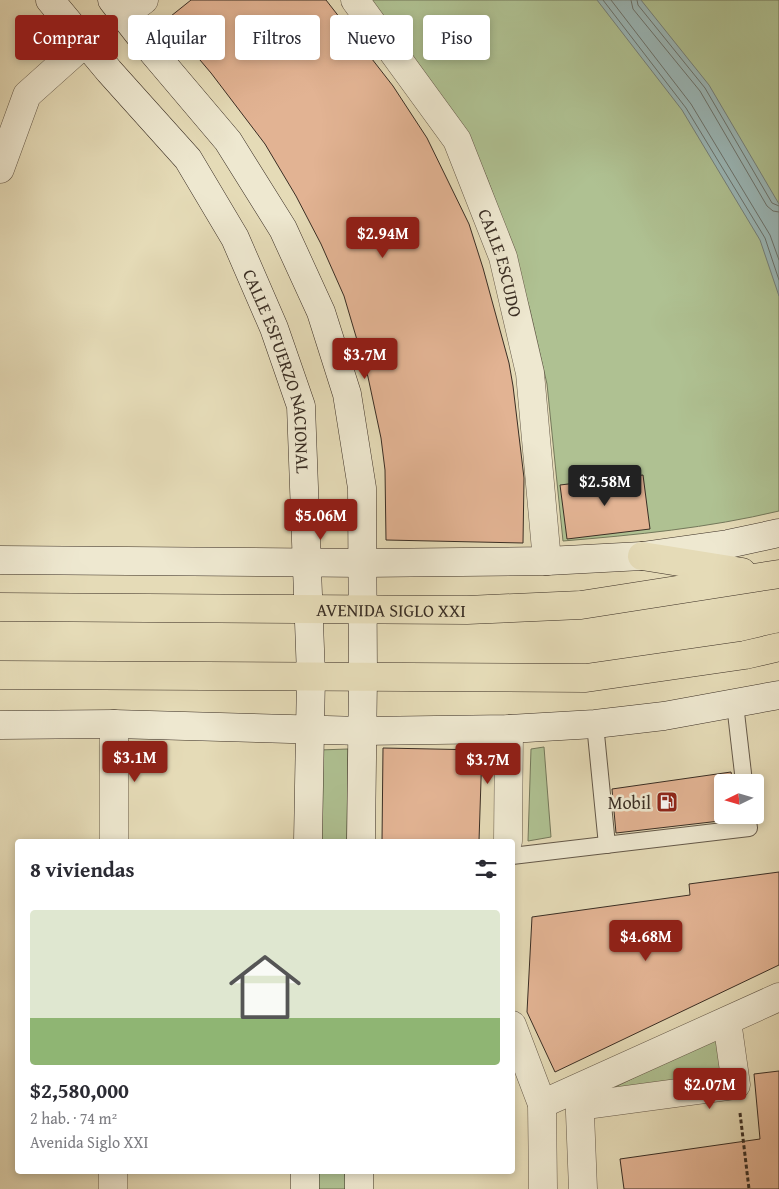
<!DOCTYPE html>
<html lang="es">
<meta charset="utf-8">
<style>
:root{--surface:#fff;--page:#f2f2f3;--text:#2b2b33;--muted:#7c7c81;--line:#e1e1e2;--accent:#8f2418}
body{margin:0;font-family:"Gentium Book Plus",serif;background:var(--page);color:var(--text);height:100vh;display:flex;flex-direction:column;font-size:19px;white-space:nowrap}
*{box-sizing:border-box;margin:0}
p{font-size:16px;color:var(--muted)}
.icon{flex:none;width:28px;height:28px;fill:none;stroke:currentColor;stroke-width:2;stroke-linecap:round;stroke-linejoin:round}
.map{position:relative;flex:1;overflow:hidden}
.details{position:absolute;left:15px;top:839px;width:500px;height:335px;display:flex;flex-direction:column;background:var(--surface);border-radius:5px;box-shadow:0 2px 8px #0003}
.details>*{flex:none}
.guide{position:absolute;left:15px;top:15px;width:500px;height:45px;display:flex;gap:10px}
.needle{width:32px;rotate:265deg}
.fabs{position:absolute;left:714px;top:774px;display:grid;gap:10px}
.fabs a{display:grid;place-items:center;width:50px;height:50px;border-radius:5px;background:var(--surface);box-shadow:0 2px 8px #0003;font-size:25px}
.price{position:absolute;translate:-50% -42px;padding:0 11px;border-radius:5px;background:var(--accent);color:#fff;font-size:16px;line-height:32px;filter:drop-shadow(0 1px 2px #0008)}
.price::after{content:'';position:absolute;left:50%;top:30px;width:15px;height:11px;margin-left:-8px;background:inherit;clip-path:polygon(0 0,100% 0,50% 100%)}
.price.current{background:#222;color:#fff}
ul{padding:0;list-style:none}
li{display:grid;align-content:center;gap:10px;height:265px;padding:0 15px}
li+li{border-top:1px solid var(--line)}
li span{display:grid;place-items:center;height:155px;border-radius:5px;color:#555}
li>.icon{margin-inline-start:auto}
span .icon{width:90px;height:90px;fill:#fffc;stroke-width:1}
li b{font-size:21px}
h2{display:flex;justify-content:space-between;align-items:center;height:60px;padding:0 15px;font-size:21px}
.chip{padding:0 18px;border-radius:5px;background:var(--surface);box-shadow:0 2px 8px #0003;font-size:18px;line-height:45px}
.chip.current{background:var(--accent);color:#fff}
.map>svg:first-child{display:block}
</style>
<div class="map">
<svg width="779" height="1189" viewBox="0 0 779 1189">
<rect width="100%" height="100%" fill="#e5dbb7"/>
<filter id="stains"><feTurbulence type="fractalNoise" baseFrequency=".004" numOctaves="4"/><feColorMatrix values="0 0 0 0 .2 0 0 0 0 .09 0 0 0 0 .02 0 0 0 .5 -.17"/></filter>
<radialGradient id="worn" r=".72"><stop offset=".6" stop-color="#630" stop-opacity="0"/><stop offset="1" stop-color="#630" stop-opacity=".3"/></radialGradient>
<!-- green -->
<g fill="#afc192" stroke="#74785b">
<path d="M369,0h410v511c-71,17 -144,24 -216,30l-16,-157 -17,-74 -21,-73 -22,-59 -22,-50z"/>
<polygon points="544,747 551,837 528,841 531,749"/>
<polygon points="348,749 347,841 319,841 319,750"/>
<polygon points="717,1037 722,1075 611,1089"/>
<polygon points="317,1171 345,1171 346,1189 317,1189"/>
</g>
<!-- water -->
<polygon fill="#9ab8b9" stroke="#74817d" points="597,0 641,0 709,85 779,204 779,296 760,240 682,110"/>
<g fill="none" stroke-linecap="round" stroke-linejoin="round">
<!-- shore -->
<g stroke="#6a736e" stroke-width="1">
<polyline points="603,0 686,108 765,238 779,280"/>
<polyline points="611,0 691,104 770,235 779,260"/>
<polyline points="631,0 633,9 700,91 767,206 773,211 779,212"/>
<polyline points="637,0 638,5 705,88 772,203 779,206"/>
</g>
</g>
<!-- building -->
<g fill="#e2b393" stroke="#3a2e24">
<polygon points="191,0 326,0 393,86 427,138 469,224 483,268 509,363 513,386 524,478 523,543 386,540 385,470 381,438 368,377 344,296 321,244 296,196 265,144 211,73 166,20"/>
<polygon points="643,475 650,529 567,539 560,485"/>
<polygon points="383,748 482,750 479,841 382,841"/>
<polygon points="731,772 733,782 722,782 722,815 737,815 737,819 616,833 612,789"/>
<polygon points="779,872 779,965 555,1072 527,1012 532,917 690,895 689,884"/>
<polygon points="779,1071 779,1189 624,1189 620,1159 760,1139 754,1074"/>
</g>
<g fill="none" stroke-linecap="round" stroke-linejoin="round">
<!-- lane casing -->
<g stroke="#655949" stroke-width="18">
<g id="lane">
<polyline points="735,704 744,782"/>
<polyline points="595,724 607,845"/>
<polyline points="512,856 749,828 747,815"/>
</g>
</g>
<!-- street casing -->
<g stroke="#655949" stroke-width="29">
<g id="street">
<path id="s1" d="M355,0l102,140 46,117 27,116 17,188"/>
<polyline points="124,15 144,0"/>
<polyline points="0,169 27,95 85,43"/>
<polyline points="114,841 114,724"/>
<polyline points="508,841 509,729"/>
<polyline points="512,1025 542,1104 543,1189"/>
<polyline points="579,1088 583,1189"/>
<polyline points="542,1104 779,997"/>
<polyline points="580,1106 736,1085 727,1021"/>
<polyline points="113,1189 113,1171"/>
</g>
</g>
<!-- secondary casing -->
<g stroke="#3a2e24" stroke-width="29">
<g id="secondary">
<path id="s2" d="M50,0l59,71 79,88 47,79 39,90 27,78 10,270 -3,165"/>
<polyline points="112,0 151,50 228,141 283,229 321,312 347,394 362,488 363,677 361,841"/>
<polyline points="0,560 363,563 547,561 642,556 728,544 779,533"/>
<polyline points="0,725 114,724 362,731 509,729 595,724 664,716 779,695"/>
<polyline points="305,1189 305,1171"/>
<polyline points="359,1189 359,1171"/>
</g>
</g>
<!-- highway casing -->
<g stroke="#3a2e24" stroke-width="29">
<g id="highway">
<polyline points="642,556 742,572"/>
<path id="s3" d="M0,607l467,3 114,-5 198,-31"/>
<polyline points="0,675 586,678 745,655 779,647"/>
</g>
</g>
<!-- path -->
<polyline stroke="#3a2e24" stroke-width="3" stroke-dasharray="4 2.5" stroke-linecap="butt" points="740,1113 749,1189"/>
<!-- lane -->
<use href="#lane" stroke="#eee8d0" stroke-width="16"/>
<!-- street -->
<use href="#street" stroke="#eee8d0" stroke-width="28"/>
<!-- secondary -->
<use href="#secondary" stroke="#eee8d0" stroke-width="28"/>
<!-- highway -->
<use href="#highway" stroke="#e5dbb7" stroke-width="28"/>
</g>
<!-- icons -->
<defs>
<g id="fuel-square" transform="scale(1.125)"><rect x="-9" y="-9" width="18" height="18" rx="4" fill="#8f2418" stroke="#eee8d0"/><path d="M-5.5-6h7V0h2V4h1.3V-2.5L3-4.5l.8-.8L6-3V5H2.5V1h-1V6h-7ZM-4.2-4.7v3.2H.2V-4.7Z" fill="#fff"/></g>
</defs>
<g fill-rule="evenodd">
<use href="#fuel-square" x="667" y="802"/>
</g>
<g text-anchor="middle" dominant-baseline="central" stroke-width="5" stroke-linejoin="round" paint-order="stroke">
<!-- street labels -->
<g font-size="18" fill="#3a2e24" stroke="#eee8d0">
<text stroke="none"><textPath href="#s1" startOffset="304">CALLE ESCUDO</textPath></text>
<text stroke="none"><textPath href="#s2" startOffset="444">CALLE ESFUERZO NACIONAL</textPath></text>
<text stroke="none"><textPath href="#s3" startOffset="391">AVENIDA SIGLO XXI</textPath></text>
</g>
<!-- poi labels -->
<g font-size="18" fill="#3a2e24" stroke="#eee8d0" text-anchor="end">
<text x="651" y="802">Mobil</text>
</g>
</g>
<rect width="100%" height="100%" filter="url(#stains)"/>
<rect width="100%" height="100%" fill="url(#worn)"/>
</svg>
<div class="fabs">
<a><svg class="needle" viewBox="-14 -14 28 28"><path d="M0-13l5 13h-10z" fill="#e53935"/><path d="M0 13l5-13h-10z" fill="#7c7c81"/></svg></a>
</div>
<b class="price" style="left:383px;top:259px">$2.94M</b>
<b class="price" style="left:365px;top:380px">$3.7M</b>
<b class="price current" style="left:605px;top:507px">$2.58M</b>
<b class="price" style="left:321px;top:541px">$5.06M</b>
<b class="price" style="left:135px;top:783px">$3.1M</b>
<b class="price" style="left:488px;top:785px">$3.7M</b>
<b class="price" style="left:646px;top:962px">$4.68M</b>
<b class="price" style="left:710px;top:1110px">$2.07M</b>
<div class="guide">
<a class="chip current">Comprar</a>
<a class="chip">Alquilar</a>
<a class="chip">Filtros</a>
<a class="chip">Nuevo</a>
<a class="chip">Piso</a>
</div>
<section class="details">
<h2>8 viviendas<svg class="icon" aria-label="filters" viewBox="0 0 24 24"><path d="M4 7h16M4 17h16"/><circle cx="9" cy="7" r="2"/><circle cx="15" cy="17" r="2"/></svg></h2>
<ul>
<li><span style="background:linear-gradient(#dfe7d0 70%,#8fb573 0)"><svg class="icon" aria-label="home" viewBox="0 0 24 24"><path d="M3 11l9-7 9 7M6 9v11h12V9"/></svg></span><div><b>$2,580,000</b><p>2 hab. · 74 m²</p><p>Avenida Siglo XXI</p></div></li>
</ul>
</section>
</div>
